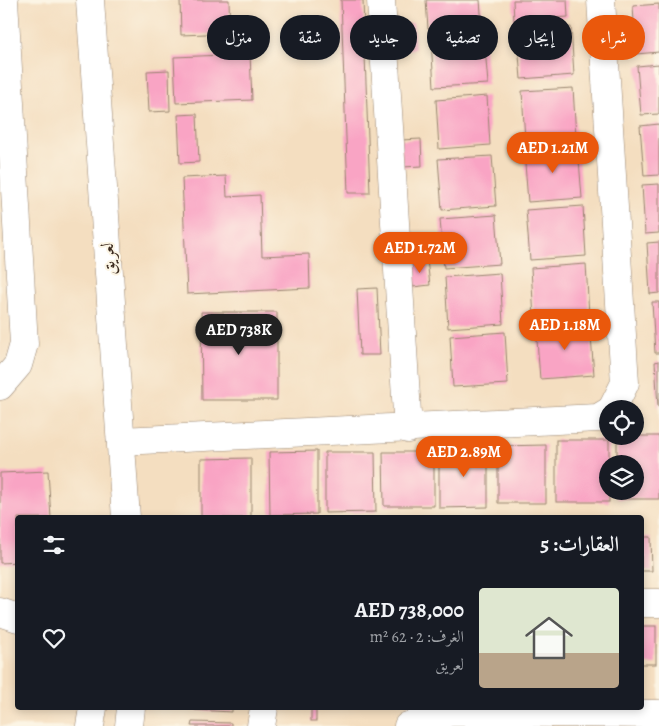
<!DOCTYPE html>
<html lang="ar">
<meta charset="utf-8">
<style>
:root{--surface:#171b24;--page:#20242c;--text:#f1f3f6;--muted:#9ea1a6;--line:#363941;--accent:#ea580c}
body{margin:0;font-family:Alegreya,Amiri,serif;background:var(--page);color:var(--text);direction:rtl;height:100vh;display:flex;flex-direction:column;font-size:19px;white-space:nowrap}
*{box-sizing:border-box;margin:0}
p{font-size:16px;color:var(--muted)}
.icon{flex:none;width:28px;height:28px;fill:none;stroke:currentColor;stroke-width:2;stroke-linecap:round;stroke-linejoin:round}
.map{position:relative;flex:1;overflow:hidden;direction:ltr}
.side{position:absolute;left:15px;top:515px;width:629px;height:195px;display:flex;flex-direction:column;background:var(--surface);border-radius:5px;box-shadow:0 2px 8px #0003;direction:rtl}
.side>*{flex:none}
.banner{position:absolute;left:15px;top:15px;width:630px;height:45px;direction:rtl;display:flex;gap:10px}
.buttons{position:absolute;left:599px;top:400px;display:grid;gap:10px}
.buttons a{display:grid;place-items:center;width:45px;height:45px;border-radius:50%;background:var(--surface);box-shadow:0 2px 8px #0003;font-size:25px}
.price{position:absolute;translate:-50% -42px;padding:0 11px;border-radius:18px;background:var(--accent);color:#fff;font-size:16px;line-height:32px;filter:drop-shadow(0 1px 2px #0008)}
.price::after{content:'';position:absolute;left:50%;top:30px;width:15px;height:11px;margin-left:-8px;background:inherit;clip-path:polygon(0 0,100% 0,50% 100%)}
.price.selected{background:#222;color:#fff}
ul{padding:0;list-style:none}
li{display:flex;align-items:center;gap:15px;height:125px;padding:0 25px}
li+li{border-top:1px solid var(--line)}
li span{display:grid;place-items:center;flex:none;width:140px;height:100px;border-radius:5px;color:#555}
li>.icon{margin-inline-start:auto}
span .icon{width:60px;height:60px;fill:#fffc;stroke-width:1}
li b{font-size:21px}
h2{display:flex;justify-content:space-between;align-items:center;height:60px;padding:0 25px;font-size:21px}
.tag{padding:0 18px;border-radius:22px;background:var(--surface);box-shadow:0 2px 8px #0003;font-size:18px;line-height:45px}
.tag.selected{background:var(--accent);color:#fff}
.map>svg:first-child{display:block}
</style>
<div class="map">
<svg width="659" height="726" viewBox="0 0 659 726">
<rect width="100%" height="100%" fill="#fcf5e5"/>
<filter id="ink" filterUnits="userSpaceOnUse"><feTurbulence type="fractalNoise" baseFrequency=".02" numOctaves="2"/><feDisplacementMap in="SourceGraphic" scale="10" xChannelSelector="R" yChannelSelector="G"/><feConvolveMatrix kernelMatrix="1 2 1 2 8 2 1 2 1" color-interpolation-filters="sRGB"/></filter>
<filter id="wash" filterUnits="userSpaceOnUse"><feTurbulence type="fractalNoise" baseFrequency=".0096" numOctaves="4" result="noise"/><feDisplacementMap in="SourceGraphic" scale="20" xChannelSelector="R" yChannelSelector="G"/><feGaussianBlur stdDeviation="1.12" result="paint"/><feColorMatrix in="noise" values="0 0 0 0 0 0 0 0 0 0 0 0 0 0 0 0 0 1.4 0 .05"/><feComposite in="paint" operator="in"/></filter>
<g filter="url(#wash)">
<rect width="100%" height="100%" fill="#f4dec0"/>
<g id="blocks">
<!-- building -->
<g fill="#f9a4c4">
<polygon points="180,0 229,0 230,33 181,35"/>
<polygon points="341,0 363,0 370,193 348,193"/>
<polygon points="426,0 480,0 482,25 428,29"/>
<polygon points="513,0 567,0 568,17 514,21"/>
<polygon points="659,4 659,52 636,54 633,6"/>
<polygon points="413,23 415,49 395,50 394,24"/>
<polygon points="335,26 336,47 322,47 321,27"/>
<polygon points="571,27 574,75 521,79 517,31"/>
<polygon points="484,36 488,84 434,87 431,40"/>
<polygon points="250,54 252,100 176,103 174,57"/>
<polygon points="659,64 659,114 641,115 637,66"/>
<polygon points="169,70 170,111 149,112 147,71"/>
<polygon points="573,88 576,137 525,140 522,91"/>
<polygon points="487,96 490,145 439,149 436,100"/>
<polygon points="197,114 199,162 180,163 178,115"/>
<polygon points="659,124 659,175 644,176 640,126"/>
<polygon points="421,139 422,166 402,167 401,140"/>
<polygon points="578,147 582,198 528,202 524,151"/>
<polygon points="492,156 496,206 442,210 438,159"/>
<polygon points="226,176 227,197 260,195 262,256 309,254 310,288 187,294 182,178"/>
<polygon points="659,184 659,233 645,234 642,185"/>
<polygon points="583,206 586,256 530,260 526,210"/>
<polygon points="496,215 500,264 444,268 440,219"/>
<polygon points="659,242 659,293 650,294 647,243"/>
<polygon points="427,260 430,285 413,287 410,262"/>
<polygon points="586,264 589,315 534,319 531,268"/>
<polygon points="500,273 503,324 448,328 445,277"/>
<polygon points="377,288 380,355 360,355 357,289"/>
<polygon points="652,302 659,302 659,353 655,353"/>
<polygon points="201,312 277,312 277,400 202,400"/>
<polygon points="590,324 594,375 540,379 536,327"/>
<polygon points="505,332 508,384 453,387 450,336"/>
<polygon points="659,361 659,407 658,407 655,362"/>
<polygon points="617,436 659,436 659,499 617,499 617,491 635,491 635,464 617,464"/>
<rect x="556" y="440" width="53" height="62"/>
<polygon points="546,445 546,503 498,503 498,446"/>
<polygon points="488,447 488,507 439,508 439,448"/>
<polygon points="317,451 317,514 270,515 269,452"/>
<polygon points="325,452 375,452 376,512 325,513"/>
<polygon points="383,452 434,452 434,506 384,506"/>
<polygon points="251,458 251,518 201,518 201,459"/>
<polygon points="48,471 51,518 18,518 18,562 0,563 0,473"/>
<polygon points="641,537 651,537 652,571 641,571"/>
<rect x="641" y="626" width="15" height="38"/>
<polygon points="196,708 232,708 232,712 195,710"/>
<rect x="311" y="708" width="5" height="13"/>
<polygon points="192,722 231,723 231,726 191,726"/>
</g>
</g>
</g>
<g filter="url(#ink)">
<use href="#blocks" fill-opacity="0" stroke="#98846f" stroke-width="1"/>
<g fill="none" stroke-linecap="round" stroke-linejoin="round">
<!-- minor casing -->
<g stroke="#98846f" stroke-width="29">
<g id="minor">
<polyline points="90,0 126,518"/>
<polyline points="381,0 408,429"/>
<polyline points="601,0 625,383 612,409"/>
<polyline points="0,386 18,365 24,344 4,0"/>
<polyline points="121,441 598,418 608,412"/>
<polyline points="641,603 659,603"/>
<polyline points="0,612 18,618"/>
<polyline points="90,726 93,708"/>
<polyline points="129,726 131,708"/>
<polyline points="261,726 264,708"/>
<polyline points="408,726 451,712 659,714"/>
</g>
</g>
<!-- minor -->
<use href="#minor" stroke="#fff" stroke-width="28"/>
</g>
</g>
<g text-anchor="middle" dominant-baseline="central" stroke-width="4" stroke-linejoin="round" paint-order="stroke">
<!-- street labels -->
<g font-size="18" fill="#3b2a1e" stroke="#fcf5e5">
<text transform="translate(108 259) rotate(-94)">لعريق</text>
</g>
</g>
</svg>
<div class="buttons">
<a><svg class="icon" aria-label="locate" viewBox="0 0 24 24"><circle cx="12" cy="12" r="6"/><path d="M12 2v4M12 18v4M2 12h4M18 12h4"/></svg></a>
<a><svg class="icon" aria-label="layers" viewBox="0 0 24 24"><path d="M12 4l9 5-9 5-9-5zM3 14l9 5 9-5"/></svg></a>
</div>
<b class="price" style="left:553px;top:174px">AED 1.21M</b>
<b class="price" style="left:420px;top:274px">AED 1.72M</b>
<b class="price" style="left:565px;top:351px">AED 1.18M</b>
<b class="price selected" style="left:239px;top:356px">AED 738K</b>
<b class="price" style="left:464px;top:478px">AED 2.89M</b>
<div class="banner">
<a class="tag selected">شراء</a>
<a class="tag">إيجار</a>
<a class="tag">تصفية</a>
<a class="tag">جديد</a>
<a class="tag">شقة</a>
<a class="tag">منزل</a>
</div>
<section class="side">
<h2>العقارات: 5<svg class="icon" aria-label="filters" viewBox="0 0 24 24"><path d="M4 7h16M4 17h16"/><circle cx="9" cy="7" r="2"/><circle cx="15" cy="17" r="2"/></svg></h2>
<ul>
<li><span style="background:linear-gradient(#dfe7d0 65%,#b9a48a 0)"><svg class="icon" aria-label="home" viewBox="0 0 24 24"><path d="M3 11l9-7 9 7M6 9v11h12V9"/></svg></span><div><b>AED 738,000</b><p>الغرف: 2 · 62 m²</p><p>لعريق</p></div><svg class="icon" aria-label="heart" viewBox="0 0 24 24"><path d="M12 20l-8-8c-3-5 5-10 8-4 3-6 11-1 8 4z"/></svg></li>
</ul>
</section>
</div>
